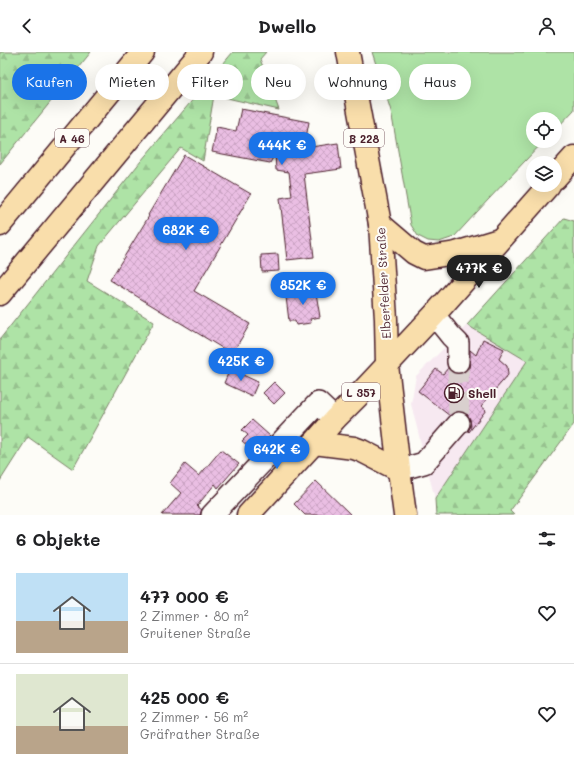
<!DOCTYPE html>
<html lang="de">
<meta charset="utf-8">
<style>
:root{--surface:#fff;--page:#f2f2f2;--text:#202124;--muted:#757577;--line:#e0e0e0;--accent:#1a73e8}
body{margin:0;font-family:Mali,sans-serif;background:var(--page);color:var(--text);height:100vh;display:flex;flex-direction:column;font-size:15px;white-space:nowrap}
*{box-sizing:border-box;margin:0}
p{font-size:13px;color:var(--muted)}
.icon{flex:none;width:22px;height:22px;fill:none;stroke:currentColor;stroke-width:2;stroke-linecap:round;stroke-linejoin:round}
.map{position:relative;height:463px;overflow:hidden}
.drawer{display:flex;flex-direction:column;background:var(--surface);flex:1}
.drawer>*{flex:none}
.guide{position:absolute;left:12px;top:12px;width:550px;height:36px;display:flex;gap:8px}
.fabs{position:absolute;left:526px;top:60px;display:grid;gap:8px}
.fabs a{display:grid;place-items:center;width:36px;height:36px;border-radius:50%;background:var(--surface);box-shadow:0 4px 16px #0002;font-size:20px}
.price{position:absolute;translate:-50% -34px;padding:0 9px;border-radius:14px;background:var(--accent);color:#fff;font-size:13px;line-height:26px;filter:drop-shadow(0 1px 2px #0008)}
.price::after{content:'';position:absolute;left:50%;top:24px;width:12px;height:9px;margin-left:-6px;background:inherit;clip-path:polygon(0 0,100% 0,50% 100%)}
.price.active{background:#222;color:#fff}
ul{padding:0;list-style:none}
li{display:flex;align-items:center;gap:12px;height:100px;padding:0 16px}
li+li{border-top:1px solid var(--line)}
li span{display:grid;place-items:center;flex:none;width:112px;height:80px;border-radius:0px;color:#555}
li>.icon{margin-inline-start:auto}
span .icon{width:48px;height:48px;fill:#fffc;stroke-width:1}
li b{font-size:17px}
h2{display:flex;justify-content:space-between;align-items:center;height:48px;padding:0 16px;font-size:17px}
.chip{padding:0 14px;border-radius:18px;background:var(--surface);box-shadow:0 4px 16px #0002;font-size:14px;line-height:36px}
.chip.active{background:var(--accent);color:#fff}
header{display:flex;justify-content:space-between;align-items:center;height:52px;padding:0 16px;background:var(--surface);font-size:18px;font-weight:800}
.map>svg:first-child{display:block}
</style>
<header><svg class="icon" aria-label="back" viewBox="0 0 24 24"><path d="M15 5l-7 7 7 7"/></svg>Dwello<svg class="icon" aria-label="person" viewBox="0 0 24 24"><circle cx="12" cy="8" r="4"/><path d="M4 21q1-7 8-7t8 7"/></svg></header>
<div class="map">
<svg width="574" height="463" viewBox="0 0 574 463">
<defs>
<pattern id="forest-firs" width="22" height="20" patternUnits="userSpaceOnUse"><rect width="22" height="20" fill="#aee3a6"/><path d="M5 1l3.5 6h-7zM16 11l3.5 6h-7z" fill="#97c28f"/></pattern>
<pattern id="building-cross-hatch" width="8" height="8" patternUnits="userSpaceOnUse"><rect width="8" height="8" fill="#eabee3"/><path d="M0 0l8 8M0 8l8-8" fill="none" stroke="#caa3c3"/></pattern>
</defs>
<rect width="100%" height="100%" fill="#fdfcf7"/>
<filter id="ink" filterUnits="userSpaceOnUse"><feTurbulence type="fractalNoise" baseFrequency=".025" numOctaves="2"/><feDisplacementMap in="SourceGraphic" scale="8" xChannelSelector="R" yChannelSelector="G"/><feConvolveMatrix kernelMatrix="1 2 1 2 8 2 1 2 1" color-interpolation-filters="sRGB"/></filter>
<g filter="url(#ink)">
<!-- built -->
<polygon fill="#f7e9f1" points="467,273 527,309 435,447 411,352 416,324"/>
<!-- grass -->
<polygon fill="#aee3a6" stroke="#7c8168" points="372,0 574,0 574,58 555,78 555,67 533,67 533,89 544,89 488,148 454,185 439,190 428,189 418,184 411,173 391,59"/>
<!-- forest -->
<g fill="url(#forest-firs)" stroke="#7c8168">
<polygon points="0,0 91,0 0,112"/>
<polygon points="233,0 266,0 260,7 279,58 214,43 203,109 181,96 99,194 87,229 154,270 73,417 28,385 0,429 0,287 141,109"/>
<polygon points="564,166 574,169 574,372 510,459 514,463 436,463 435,447 527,309 467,273"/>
</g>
<!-- building -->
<g fill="url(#building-cross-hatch)" stroke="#4a1f2b">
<polygon points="241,57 309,70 304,96 338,91 341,117 304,122 314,205 287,208 280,146 292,144 289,120 276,118 275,102 270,111 212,100 217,75 236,79"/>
<polygon points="184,103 251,142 194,239 250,272 232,302 110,228 149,164 148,163"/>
<polygon points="278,202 279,219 262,220 261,203"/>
<polygon points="313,234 314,241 316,241 320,265 310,267 311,271 296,273 295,269 289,269 286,245 299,243 298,236"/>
<polygon points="483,287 504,297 499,307 507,314 508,323 481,354 486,358 469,380 468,379 471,374 470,368 467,362 462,359 456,360 450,364 418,339 436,317 443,322 448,316 452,320 458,322 464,320 469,316 470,310 470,298 476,303"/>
<polygon points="230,317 258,330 252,344 224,331"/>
<polygon points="274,330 285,341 274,352 263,341"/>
<polygon points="252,368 270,384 255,400 242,389 248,383 242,378"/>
<polygon points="221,398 239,412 218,436 215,432 197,454 202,458 200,463 162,463 181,441 170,431 185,412 199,424"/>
<polygon points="316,429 351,463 305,463 294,452"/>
</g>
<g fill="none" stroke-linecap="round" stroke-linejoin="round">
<!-- minor-tunnel -->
<polyline stroke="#d9d0ce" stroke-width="21" stroke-dasharray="21 10" stroke-linecap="butt" points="458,310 459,371"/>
<!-- minor casing -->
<g stroke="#4a1f2b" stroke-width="24">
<g id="minor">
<polyline points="434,263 451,284 458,291 458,310"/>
<polyline points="399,418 424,411 459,371"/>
<polyline points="212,463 318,351 335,367"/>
</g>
</g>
<!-- major casing -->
<g stroke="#4a1f2b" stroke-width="25">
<g id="major">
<polyline points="348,0 380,172 386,267 387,313 399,418 405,463"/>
<polyline points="555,126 574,105"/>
<polyline points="380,172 414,201 424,206 456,201 499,188"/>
<polyline points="314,391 354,396 362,399 399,418"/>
<polyline points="248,463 314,391 335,367 357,345 434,263 549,133"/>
</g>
</g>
<!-- highway casing -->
<g stroke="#4a1f2b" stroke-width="25">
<g id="highway">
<polyline points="0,173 143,0"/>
<polyline points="0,242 201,0"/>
</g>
</g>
<!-- minor -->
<use href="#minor" stroke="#fdfcf7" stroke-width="21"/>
<!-- major -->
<use href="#major" stroke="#f9deab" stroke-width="22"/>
<!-- highway -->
<use href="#highway" stroke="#f9deab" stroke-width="22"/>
</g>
</g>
<!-- icons -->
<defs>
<g id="fuel-ring" transform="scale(1)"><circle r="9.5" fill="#fdfcf7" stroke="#4a1f2b" stroke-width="1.5"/><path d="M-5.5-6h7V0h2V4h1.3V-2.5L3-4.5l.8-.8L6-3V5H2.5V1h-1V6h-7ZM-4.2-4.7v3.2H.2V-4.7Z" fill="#4a1f2b"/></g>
</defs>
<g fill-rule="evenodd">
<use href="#fuel-ring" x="454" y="341"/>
</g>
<g text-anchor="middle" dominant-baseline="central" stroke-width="4" stroke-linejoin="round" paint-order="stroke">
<!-- shield labels -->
<g fill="#fdfcf7" stroke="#806168" stroke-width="1">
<rect x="55" y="77" width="34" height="18" rx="3"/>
<rect x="344" y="77" width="40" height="18" rx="3"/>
<rect x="342" y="331" width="38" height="18" rx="3"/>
</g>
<g font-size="11" font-weight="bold" fill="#4a1f2b">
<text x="72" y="86">A 46</text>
<text x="364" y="86">B 228</text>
<text x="361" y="340">L 357</text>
</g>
<!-- street labels -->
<g font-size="12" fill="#4a1f2b" stroke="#fdfcf7">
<text transform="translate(383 231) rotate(-93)">Elberfelder Straße</text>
</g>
<!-- poi labels -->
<g font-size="12" font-weight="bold" fill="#4a1f2b" stroke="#fdfcf7" text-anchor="start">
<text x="468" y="341">Shell</text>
</g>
</g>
</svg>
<div class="fabs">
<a><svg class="icon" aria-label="locate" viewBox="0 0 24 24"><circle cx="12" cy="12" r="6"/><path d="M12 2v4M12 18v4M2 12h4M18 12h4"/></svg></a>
<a><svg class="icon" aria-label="layers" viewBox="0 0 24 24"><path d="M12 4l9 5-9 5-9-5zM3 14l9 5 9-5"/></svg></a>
</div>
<b class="price" style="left:282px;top:114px">444K €</b>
<b class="price" style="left:186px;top:199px">682K €</b>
<b class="price active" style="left:479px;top:237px">477K €</b>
<b class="price" style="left:303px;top:254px">852K €</b>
<b class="price" style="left:241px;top:330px">425K €</b>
<b class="price" style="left:277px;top:418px">642K €</b>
<div class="guide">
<a class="chip active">Kaufen</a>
<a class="chip">Mieten</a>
<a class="chip">Filter</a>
<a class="chip">Neu</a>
<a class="chip">Wohnung</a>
<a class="chip">Haus</a>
</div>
</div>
<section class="drawer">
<h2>6 Objekte<svg class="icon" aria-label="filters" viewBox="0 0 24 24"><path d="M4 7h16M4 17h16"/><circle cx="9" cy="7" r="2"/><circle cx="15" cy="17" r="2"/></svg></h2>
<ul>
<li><span style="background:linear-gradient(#bfe0f5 60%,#b9a48a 0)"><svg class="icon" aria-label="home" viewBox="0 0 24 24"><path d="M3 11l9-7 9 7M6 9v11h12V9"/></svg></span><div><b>477 000 €</b><p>2 Zimmer · 80 m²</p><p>Gruitener Straße</p></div><svg class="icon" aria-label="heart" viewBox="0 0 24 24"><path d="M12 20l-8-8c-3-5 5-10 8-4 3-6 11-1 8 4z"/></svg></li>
<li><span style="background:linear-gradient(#dfe7d0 65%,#b9a48a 0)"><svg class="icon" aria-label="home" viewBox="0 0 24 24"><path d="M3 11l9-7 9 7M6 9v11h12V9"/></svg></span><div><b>425 000 €</b><p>2 Zimmer · 56 m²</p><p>Gräfrather Straße</p></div><svg class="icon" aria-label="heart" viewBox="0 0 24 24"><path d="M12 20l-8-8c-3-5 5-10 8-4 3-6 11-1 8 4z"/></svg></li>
</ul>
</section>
